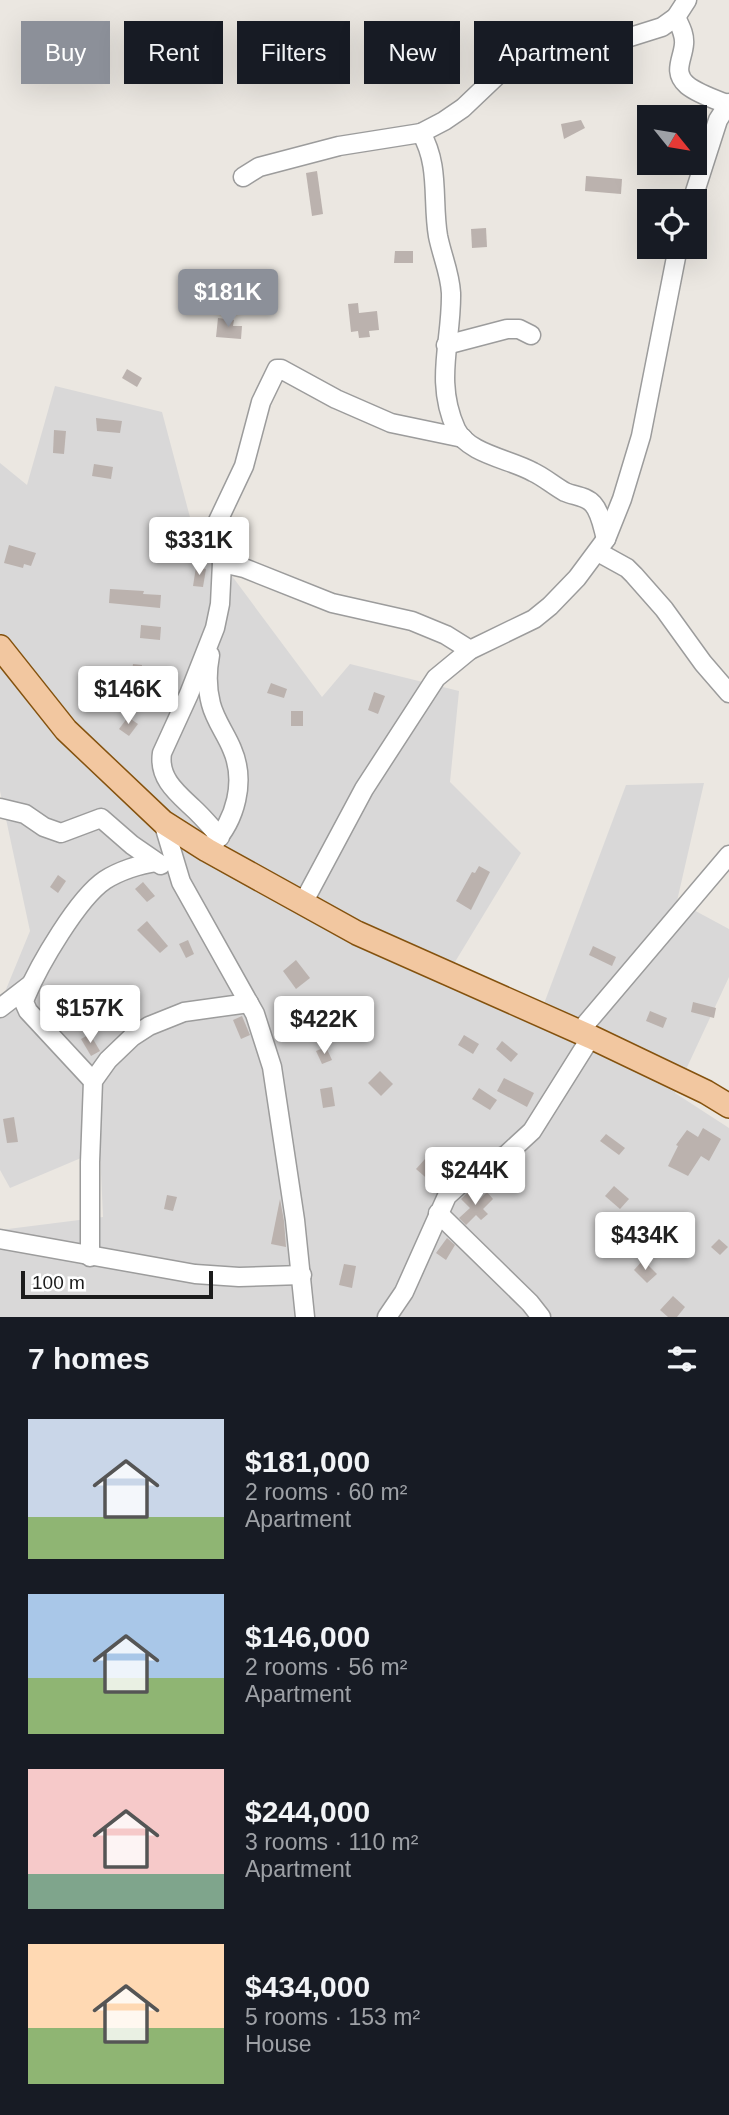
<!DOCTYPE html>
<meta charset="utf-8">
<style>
:root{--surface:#171b24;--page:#242831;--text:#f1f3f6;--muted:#9ea1a6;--accent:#8c9099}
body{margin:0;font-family:Helvetica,sans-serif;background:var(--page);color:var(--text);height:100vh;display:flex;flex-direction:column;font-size:26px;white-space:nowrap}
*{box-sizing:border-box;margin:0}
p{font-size:23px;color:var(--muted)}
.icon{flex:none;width:38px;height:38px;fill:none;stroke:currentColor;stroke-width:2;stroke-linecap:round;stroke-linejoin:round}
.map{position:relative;height:1317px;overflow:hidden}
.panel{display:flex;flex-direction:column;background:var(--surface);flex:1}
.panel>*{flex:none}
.top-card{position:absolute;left:21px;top:21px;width:688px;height:63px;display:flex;gap:14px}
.needle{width:46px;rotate:120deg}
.tools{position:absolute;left:637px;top:105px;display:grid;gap:14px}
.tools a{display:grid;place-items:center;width:70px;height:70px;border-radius:0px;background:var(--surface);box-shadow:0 7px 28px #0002;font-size:35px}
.scale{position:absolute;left:21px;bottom:18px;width:192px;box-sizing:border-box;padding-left:7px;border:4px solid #1b1b1b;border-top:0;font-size:19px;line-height:24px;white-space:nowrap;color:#1b1b1b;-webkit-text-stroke:5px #fff;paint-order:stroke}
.price{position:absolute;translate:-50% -60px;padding:0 16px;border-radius:7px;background:#fff;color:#222;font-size:23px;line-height:46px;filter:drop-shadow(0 2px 4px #0008)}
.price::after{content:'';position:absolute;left:50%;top:42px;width:21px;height:16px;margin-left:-10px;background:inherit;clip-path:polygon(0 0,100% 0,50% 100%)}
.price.on{background:var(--accent);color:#fff}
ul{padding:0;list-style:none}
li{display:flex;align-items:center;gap:21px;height:175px;padding:0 28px}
li span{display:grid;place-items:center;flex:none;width:196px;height:140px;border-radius:0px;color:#555}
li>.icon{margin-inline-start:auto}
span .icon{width:84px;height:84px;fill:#fffc;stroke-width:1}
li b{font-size:30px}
h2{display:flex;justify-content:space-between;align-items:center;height:84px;padding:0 28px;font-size:30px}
.chip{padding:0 24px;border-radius:0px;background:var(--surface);box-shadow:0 7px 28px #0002;font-size:24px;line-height:63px}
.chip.on{background:var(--accent);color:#fff}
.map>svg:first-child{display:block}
</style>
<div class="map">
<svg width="729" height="1317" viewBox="0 0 729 1317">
<rect width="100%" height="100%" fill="#ebe7e1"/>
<!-- residential -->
<polygon fill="#d9d8d8" points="55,386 162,412 191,521 322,697 350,664 459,691 450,782 521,853 441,985 536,1025 626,785 704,783 677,901 729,929 729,977 675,1093 729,1128 729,1317 0,1317 0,1230 103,1217 100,1150 10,1188 0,1170 0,1004 30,931 0,791 0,463 27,485"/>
<!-- building -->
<g fill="#bbb2ae">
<polygon points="581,120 585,128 564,139 561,124"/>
<polygon points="317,171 323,214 312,216 306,173"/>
<polygon points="586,176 622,179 621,194 585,191"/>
<polygon points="486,228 487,247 472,248 471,229"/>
<polygon points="395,251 413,251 413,263 394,263"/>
<polygon points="358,303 359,313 377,311 379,330 369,331 370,337 359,338 358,331 351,332 348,304"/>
<polygon points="218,318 234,320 233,326 242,326 241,339 216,337"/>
<polygon points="127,369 142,378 137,387 122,378"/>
<polygon points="96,418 122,421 120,433 97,431"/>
<polygon points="54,430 66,431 64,454 53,453"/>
<polygon points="94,464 113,467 111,479 92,476"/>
<polygon points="9,545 36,553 31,566 24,564 23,568 4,563"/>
<polygon points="196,567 206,569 203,587 193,586"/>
<polygon points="110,589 144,591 143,594 161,595 160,608 109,603"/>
<polygon points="141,625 161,627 160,640 140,638"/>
<polygon points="133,664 142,665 141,678 131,677"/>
<polygon points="162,673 173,677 166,695 156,691"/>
<polygon points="271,683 287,689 284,698 267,693"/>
<polygon points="374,692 385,696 378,714 368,710"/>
<rect x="291" y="711" width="12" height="15"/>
<polygon points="128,717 138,724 129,736 119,729"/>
<polygon points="479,866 490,872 471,910 456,901 472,872 475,873"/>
<polygon points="58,875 66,881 58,893 50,887"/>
<polygon points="143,882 155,896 147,902 135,889"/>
<polygon points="147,921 168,946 160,953 137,930"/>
<polygon points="188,940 194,954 186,958 179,944"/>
<polygon points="593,946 616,957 612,966 589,955"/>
<polygon points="296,960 310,978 296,989 283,971"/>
<polygon points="693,1002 716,1008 714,1018 691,1012"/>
<polygon points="650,1011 667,1018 663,1028 646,1021"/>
<polygon points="242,1016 250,1035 241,1039 233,1020"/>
<polygon points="90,1034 100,1051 91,1056 81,1039"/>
<polygon points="464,1035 479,1044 473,1054 458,1045"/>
<polygon points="502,1041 518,1054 511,1062 496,1049"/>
<polygon points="326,1047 332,1060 322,1064 316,1051"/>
<polygon points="380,1071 393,1084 381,1096 368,1083"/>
<polygon points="504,1078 534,1093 527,1107 497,1091"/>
<polygon points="332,1087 335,1106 323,1108 320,1089"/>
<polygon points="479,1088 497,1100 490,1110 472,1099"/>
<polygon points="14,1117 18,1142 7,1143 3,1119"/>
<polygon points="703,1128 721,1139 709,1161 701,1156 688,1176 668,1166 678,1146 676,1145 687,1130 698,1137"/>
<polygon points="606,1134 625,1148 619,1155 600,1141"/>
<polygon points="425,1159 440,1172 431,1182 416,1169"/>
<polygon points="614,1186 629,1199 620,1209 605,1196"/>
<polygon points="468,1192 477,1202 487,1192 493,1199 483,1209 488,1214 481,1220 476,1215 466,1225 459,1218 470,1208 461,1199"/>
<polygon points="167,1195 177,1197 173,1211 164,1209"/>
<polygon points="280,1199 284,1221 286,1247 271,1244"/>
<polygon points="447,1238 455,1245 446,1260 436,1253"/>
<polygon points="719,1239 728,1247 720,1255 711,1247"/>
<polygon points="643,1260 657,1274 647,1283 634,1270"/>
<polygon points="344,1264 356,1266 352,1288 339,1285"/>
<polygon points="673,1296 685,1307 677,1317 668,1317 660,1310"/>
</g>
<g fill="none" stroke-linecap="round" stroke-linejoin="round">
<!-- minor casing -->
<g stroke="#9c9c9c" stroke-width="21">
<g id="minor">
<path d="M676,17c4,9 9,17 8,27 -1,15 -12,28 3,41 11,9 27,14 40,19"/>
<path d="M421,133c19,32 11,68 17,103 4,20 12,37 13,57 1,48 -17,88 5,136 12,25 54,30 77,43 11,5 21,14 32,20 9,4 21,4 28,12 8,9 10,25 13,35"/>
<polyline points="243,177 259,167 339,146 421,133 444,121 463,108 505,68 532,59 592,49 662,27 676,17 687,0"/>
<polyline points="692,201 718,120 729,103"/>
<polyline points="446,345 507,329 519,329 531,335"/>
<polyline points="598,552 627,568 634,575 664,609 703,663 729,693"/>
<polyline points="222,563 244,568 332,603 412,621 446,635 470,650"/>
<path d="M210,655c-3,16 -3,34 1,49 4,16 15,30 21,45 14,32 4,71 -20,96"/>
<polyline points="0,808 25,814 44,827 61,833 101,818 132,845 161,865"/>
<polyline points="163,822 181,882 255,1014 272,1067 295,1220 305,1317"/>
<path d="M220,837c-9,-10 -17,-20 -27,-29 -16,-15 -35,-30 -31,-55l27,-59 26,-66 5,-24 2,-41 -5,-40 27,-57 17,-64 16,-33h4l55,30 55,24 72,15"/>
<polyline points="303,903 364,789 436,678 470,650 534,619 550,606 577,578 606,539 622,499 641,436 678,247"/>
<polyline points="0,1008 30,985"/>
<polyline points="579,1032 729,855"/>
<path d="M93,1081l-65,-70 -4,-9 2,-6c13,-31 52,-98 79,-116 14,-9 35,-16 51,-18"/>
<polyline points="438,1213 530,1303 541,1317"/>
<polyline points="0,1239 195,1274 239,1277 302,1275"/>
<polyline points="90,1257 90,1162 93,1081 108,1060 132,1037 149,1026 184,1012 249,1003"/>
<polyline points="387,1317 404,1292 447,1196 477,1169 506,1155 532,1131 591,1037"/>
</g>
</g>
<!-- major casing -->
<g stroke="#84520e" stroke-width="26">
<polyline id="major" points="0,647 66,730 163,822 207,850 357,933 591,1037 706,1092 729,1106"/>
</g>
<!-- minor -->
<use href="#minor" stroke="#fff" stroke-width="18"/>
<!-- major -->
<use href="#major" stroke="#f2c7a0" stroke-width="23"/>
</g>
</svg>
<div class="tools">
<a><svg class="needle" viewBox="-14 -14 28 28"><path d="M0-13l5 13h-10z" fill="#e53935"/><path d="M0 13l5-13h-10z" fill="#9ea1a6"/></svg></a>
<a><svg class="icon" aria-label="locate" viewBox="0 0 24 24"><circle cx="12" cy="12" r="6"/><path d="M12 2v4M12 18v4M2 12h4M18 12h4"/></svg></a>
</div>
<div class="scale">100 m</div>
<b class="price on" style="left:228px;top:329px">$181K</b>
<b class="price" style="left:199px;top:577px">$331K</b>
<b class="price" style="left:128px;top:726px">$146K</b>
<b class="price" style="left:90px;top:1045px">$157K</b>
<b class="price" style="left:324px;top:1056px">$422K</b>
<b class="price" style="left:475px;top:1207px">$244K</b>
<b class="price" style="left:645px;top:1272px">$434K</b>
<div class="top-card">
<a class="chip on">Buy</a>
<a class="chip">Rent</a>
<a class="chip">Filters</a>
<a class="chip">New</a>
<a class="chip">Apartment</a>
</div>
</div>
<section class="panel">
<h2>7 homes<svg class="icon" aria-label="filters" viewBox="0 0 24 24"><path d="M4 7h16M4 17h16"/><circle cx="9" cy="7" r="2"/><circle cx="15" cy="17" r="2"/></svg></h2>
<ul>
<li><span style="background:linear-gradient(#c9d6e8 70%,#8fb573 0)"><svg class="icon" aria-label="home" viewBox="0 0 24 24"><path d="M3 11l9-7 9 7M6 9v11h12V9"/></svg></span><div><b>$181,000</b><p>2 rooms · 60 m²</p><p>Apartment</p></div></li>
<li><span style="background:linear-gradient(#a9c7e8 60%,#8fb573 0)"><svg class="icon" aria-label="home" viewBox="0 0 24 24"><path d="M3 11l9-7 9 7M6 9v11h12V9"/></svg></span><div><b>$146,000</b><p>2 rooms · 56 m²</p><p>Apartment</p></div></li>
<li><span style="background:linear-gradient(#f6c9c9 75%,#7fa58c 0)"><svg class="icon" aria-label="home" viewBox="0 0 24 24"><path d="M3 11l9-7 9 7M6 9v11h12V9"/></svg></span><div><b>$244,000</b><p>3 rooms · 110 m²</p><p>Apartment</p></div></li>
<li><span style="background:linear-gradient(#ffd9b3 60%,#8fb573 0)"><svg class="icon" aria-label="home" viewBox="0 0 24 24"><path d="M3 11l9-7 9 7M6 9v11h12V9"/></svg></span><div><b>$434,000</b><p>5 rooms · 153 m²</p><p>House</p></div></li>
</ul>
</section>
